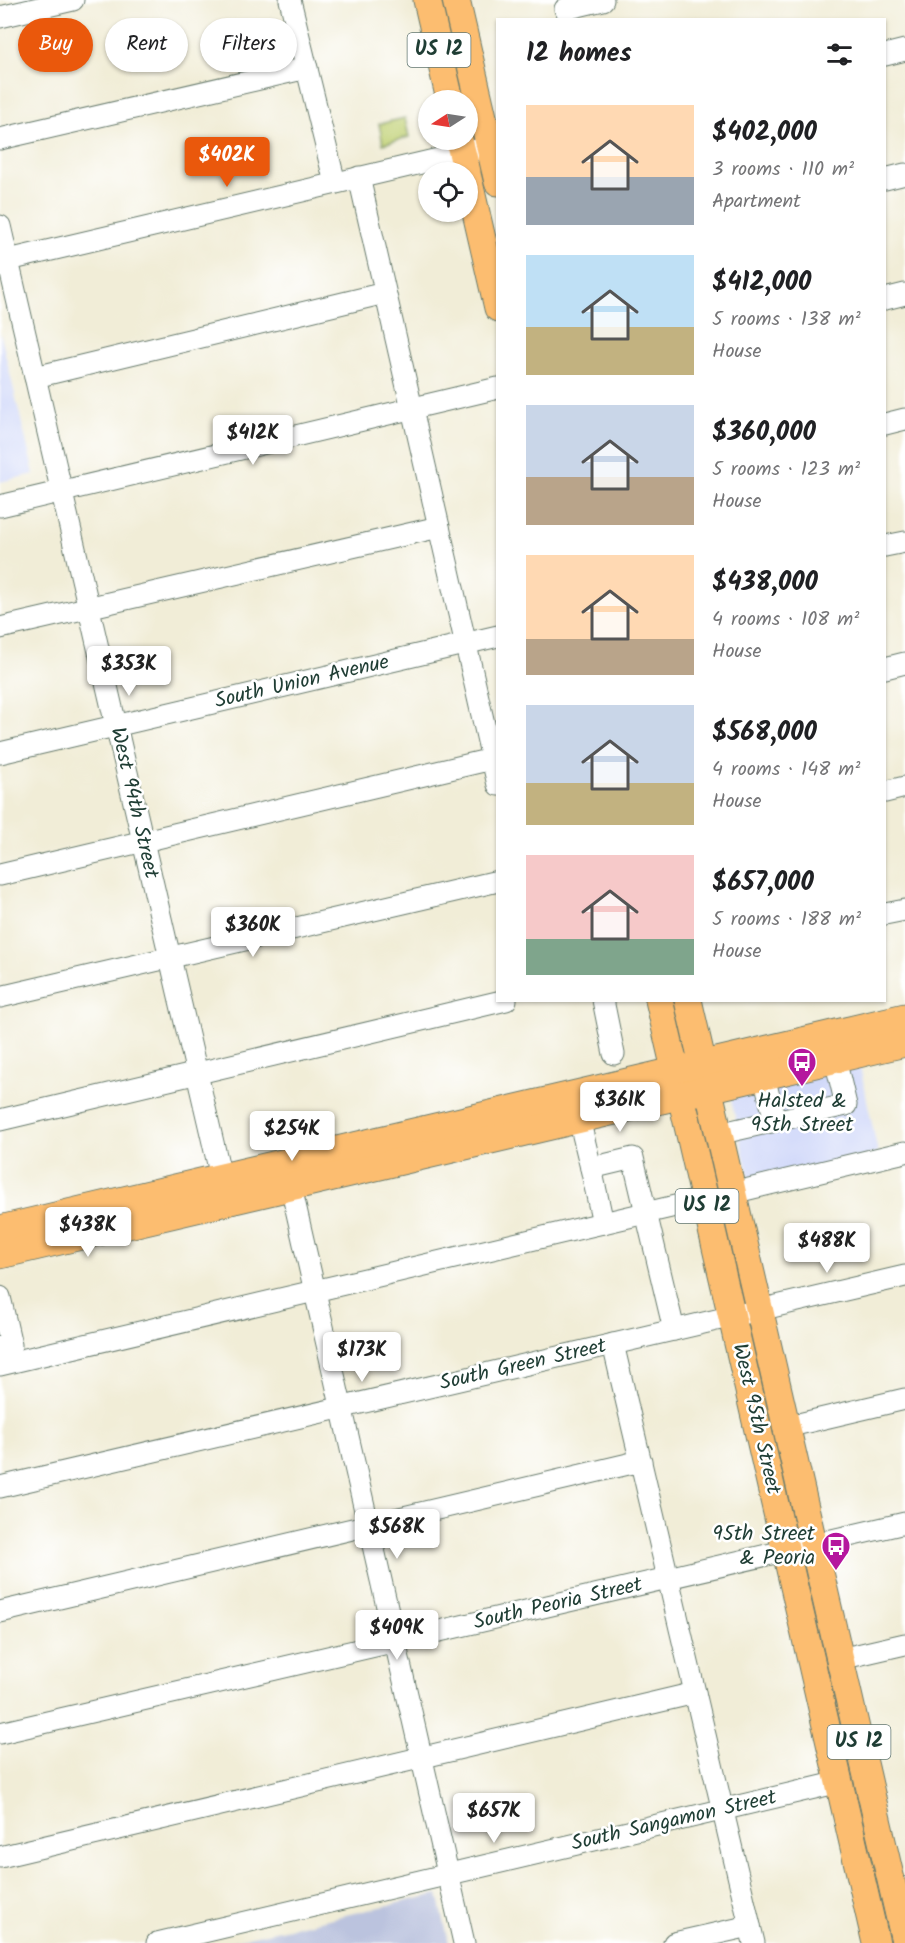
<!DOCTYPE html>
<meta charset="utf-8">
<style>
:root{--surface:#fff;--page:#f6f6f6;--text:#202124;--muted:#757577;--accent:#ea580c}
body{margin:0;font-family:Kalam,sans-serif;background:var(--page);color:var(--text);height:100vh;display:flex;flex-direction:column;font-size:22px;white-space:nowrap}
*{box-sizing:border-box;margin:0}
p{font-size:20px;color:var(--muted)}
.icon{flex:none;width:33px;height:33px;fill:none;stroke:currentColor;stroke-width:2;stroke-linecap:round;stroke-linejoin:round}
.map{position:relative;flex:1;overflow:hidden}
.details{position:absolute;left:496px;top:18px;width:390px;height:984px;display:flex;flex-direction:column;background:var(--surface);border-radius:0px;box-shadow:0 2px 4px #0004}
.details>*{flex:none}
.banner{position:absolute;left:18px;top:18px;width:388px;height:54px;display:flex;gap:12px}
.needle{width:39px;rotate:258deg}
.buttons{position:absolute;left:418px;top:90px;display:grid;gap:12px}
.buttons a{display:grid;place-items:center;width:60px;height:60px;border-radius:50%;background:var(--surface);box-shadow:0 2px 4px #0004;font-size:30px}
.price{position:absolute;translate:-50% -51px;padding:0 14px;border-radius:6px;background:#fff;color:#222;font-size:20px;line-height:39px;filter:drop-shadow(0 2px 3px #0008)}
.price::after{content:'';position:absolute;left:50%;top:36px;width:18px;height:14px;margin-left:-9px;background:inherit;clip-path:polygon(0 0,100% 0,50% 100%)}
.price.active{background:var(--accent);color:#fff}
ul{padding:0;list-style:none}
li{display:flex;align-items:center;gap:18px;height:150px;padding:0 30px}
li span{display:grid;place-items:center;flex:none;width:168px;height:120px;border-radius:0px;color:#555}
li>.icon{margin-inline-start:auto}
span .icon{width:72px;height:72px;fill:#fffc;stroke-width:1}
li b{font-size:26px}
h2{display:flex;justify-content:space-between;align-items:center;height:72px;padding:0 30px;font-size:26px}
.chip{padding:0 21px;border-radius:27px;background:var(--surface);box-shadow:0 2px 4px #0004;font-size:21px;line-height:54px}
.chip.active{background:var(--accent);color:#fff}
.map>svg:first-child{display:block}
</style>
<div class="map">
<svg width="905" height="1943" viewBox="0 0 905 1943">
<rect width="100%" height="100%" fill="#fff"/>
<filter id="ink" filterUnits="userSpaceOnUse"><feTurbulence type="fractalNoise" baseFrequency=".0167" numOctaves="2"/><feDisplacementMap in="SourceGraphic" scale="12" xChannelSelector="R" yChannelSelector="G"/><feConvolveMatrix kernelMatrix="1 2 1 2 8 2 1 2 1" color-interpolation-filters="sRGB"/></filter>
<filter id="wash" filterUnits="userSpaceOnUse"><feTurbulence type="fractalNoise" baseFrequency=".008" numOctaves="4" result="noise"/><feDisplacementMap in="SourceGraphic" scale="24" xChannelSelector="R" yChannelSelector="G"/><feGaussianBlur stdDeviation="1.35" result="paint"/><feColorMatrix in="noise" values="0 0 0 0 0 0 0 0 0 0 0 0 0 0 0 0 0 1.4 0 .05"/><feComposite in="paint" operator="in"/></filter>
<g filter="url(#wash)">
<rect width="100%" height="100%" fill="#f1edd7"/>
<!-- built -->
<g fill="#d1d9f9">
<polygon points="0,332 34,474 0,482"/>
<polygon points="860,1066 878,1153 750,1182 730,1095"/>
</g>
<!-- industrial -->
<polygon fill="#bbc3de" points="438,1894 449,1943 223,1943"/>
<!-- green -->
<g fill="#c0d073" stroke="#708654" stroke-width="1.5">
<polygon points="405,118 409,137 383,144 379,124"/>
<polygon points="755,1352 758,1352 794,1506 790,1508 753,1353"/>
<polygon points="811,1603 814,1603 895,1943 887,1943"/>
</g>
</g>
<g filter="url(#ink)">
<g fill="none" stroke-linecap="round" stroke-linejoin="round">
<!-- minor casing -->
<g stroke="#687b6d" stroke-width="23">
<g id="minor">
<polyline points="290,0 335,183"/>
<polyline points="565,9 603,0"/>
<polyline points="0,17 73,0"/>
<polyline points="885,55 905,50"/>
<polyline points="0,139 307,68"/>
<polyline points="359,177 498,785"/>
<polyline points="885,179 905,174"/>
<polyline points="0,226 221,1177 219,1190"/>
<polyline points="0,262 498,145"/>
<polyline points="885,299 905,294"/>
<polyline points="35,377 385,293"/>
<polyline points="885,424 905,419"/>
<polyline points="0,506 498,388"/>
<polyline points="885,546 905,542"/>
<polyline points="0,628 439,527"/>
<polyline points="885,668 905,663"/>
<polyline points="0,753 498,636"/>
<polyline points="885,792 905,787"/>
<polyline points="0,875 492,759"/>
<polyline points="885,914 905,910"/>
<polyline points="0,997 498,881"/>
<polyline points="603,1000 614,1054"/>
<polyline points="764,1076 775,1121"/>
<polyline points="579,1119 591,1168"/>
<polyline points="0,1120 506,1000"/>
<polyline points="718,1134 846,1105 835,1059"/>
<polyline points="279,1177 291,1187 464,1943"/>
<polyline points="732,1193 905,1152"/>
<polyline points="603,1223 591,1168 633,1158 674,1330"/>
<polyline points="0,1297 11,1345 0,1347"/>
<polyline points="613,1344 754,1943"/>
<polyline points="0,1365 705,1199"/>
<polyline points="786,1427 905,1399"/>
<polyline points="0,1487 905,1276"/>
<polyline points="0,1612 641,1461"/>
<polyline points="840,1659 905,1644"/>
<polyline points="0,1733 905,1523"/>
<polyline points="0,1857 695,1693"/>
<polyline points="157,1943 840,1782"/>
<polyline points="674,1943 750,1926"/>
</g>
</g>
<!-- major casing -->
<g stroke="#687b6d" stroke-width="29">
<g id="major">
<polyline points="427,0 450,100"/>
<polyline points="456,0 498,182"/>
<polyline points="459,140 467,172"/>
<polyline points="468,178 498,308"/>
<polyline points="659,1000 876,1943"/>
<polyline points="688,1000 905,1941"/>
<polyline points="0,1229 905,1017"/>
<polyline points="0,1255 905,1043"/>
</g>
</g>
<!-- minor -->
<use href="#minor" stroke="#fff" stroke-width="21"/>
<!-- major -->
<use href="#major" stroke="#fcbd6f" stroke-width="27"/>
</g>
</g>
<!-- icons -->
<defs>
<g id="bus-pin" transform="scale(1.5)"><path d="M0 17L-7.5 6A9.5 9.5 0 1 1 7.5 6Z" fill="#b5179e" stroke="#fff"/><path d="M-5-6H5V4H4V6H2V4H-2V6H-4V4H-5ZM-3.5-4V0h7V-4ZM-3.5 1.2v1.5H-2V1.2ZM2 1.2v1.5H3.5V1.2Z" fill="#fff"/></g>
</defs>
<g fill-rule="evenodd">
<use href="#bus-pin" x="802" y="1062"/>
<use href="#bus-pin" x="836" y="1546"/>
</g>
<g text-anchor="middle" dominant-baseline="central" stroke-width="5" stroke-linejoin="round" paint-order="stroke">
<!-- shield labels -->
<g fill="#fff" stroke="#627771" stroke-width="1.5">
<rect x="407.5" y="33" width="63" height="34" rx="4.5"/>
<rect x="675.5" y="1189" width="63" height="34" rx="4.5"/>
<rect x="827.5" y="1725" width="63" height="34" rx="4.5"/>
</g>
<g font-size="20" font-weight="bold" fill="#1f3d34">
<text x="439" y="50">US 12</text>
<text x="707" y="1206">US 12</text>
<text x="859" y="1742">US 12</text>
</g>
<!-- street labels -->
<g font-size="21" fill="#1f3d34" stroke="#fff">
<text transform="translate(302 682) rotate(-13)">South Union Avenue</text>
<text transform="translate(134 803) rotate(77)">West 94th Street</text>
<text transform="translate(523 1365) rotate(-13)">South Green Street</text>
<text transform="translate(756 1419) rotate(77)">West 95th Street</text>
<text transform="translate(558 1604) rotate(-13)">South Peoria Street</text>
<text transform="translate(674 1821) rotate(-13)">South Sangamon Street</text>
</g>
<!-- poi labels -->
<g font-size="21" fill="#1f3d34" stroke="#fff">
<text x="802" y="1101">Halsted &amp;<tspan x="802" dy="24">95th Street</tspan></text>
<text x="815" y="1534" text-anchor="end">95th Street<tspan x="815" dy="24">&amp; Peoria</tspan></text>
</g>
</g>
</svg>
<div class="buttons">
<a><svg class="needle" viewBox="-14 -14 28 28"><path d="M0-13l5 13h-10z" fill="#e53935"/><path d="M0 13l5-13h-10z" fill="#757577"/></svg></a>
<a><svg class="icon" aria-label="locate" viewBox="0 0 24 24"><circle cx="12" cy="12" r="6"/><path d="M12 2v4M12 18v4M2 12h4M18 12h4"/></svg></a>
</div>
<b class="price active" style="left:227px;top:188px">$402K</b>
<b class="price" style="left:253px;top:466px">$412K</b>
<b class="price" style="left:129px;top:697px">$353K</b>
<b class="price" style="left:253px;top:958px">$360K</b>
<b class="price" style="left:620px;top:1133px">$361K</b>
<b class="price" style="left:292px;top:1162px">$254K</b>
<b class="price" style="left:88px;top:1258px">$438K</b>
<b class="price" style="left:827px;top:1274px">$488K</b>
<b class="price" style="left:362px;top:1383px">$173K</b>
<b class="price" style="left:397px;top:1560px">$568K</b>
<b class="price" style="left:397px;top:1661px">$409K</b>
<b class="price" style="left:494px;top:1844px">$657K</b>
<div class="banner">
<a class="chip active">Buy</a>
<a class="chip">Rent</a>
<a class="chip">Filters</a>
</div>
<section class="details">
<h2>12 homes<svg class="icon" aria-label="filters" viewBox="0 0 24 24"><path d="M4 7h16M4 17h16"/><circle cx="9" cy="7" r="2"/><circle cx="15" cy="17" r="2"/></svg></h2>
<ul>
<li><span style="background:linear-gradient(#ffd9b3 60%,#9aa5b1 0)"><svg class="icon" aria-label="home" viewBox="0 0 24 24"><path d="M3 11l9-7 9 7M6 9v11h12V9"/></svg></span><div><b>$402,000</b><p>3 rooms · 110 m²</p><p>Apartment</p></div></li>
<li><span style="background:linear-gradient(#bfe0f5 60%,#c2b280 0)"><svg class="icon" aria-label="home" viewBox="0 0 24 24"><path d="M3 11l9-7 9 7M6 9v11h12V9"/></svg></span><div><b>$412,000</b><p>5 rooms · 138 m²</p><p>House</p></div></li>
<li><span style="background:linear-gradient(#c9d6e8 60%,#b9a48a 0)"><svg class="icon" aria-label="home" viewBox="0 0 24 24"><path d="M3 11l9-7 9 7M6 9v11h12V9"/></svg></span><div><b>$360,000</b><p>5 rooms · 123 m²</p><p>House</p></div></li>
<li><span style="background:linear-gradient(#ffd9b3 70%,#b9a48a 0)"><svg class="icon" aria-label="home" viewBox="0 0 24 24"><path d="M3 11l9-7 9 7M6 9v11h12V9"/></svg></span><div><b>$438,000</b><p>4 rooms · 108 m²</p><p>House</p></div></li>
<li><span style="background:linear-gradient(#c9d6e8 65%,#c2b280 0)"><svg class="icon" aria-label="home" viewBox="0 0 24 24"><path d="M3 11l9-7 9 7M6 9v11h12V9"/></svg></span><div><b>$568,000</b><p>4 rooms · 148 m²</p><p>House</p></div></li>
<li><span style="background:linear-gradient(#f6c9c9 70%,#7fa58c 0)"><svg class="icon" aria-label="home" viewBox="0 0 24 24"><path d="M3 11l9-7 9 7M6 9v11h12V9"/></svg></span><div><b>$657,000</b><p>5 rooms · 188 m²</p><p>House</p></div></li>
</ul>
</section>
</div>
